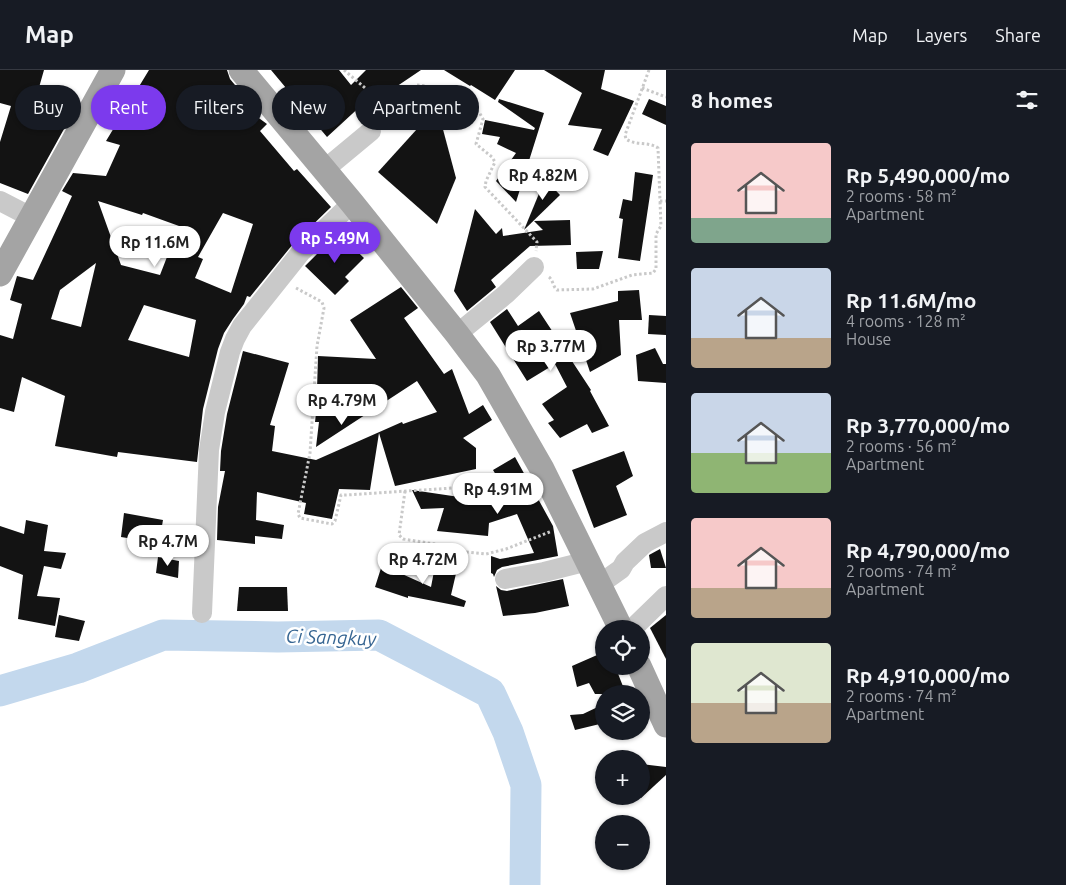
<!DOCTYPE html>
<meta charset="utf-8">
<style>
:root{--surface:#171b24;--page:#242831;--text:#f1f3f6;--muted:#9ea1a6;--line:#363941;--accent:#7c3aed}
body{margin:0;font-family:Ubuntu,sans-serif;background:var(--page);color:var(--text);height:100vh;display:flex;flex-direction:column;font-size:19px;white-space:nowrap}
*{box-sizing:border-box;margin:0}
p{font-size:16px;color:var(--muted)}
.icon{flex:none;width:28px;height:28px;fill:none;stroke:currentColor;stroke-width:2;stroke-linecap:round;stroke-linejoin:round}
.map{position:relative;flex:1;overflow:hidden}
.sheet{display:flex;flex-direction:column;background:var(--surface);width:400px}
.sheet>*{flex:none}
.guide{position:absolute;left:15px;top:15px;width:475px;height:45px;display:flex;gap:10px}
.controls{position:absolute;left:595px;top:550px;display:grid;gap:10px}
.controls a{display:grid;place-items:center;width:55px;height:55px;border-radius:50%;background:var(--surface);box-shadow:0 1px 4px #0004;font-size:25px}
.price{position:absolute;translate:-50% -42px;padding:0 11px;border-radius:18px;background:#fff;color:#222;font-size:16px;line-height:32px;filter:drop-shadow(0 1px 2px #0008)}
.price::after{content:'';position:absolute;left:50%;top:30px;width:15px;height:11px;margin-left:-8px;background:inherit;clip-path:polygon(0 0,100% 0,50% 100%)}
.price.on{background:var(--accent);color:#fff}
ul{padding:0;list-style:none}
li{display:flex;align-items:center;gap:15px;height:125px;padding:0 25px}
li span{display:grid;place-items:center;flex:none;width:140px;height:100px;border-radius:5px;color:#555}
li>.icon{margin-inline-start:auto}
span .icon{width:60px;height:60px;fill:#fffc;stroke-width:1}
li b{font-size:21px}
h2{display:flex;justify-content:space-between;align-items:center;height:60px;padding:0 25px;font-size:21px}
.tag{padding:0 18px;border-radius:22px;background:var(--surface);box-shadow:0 1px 4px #0004;font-size:18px;line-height:45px}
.tag.on{background:var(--accent);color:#fff}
header{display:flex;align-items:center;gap:30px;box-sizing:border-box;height:70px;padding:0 25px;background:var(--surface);border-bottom:1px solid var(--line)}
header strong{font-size:24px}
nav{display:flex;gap:28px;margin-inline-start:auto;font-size:18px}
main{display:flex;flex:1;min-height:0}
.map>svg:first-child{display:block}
</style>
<header>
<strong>Map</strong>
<nav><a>Map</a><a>Layers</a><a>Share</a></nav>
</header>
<main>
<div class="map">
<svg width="666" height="815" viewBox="0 0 666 815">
<rect width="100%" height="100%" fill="#fff"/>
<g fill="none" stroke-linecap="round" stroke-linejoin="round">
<!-- river -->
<polyline stroke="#c3d8ed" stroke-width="31" points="0,621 78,598 163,565 278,567 379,565 490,623 508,662 526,715 525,815"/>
</g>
<!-- building -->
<g fill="#131313" fill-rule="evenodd">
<polygon points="0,0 44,0 30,49 64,59 28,124 0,113 0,72 11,36 0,33"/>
<path d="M149,0h78l3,9 5,6 -9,9 41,30 -7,7 34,40 3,-2 34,38 -38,37 -43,53 -3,-1 -3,8 -11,15 -9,14 -6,16 -15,60 -6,53 -79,-10 -1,5 -62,-11 10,-50 -43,-19 -8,35 -14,-4v-73l13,4 9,-35 -12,-4 7,-24 16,4 39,-84 -10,-5 11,-18 33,3 14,-31 -14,-4zM98,131l44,14 1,-2 36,13 -19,49 -39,-10zM223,143l30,11 -22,69 -36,-15 8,-19 -5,-2zM96,193l-15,64 -30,-8 9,-29zM144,235l52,15 -7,37 -61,-17z"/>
<polygon points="271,0 339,0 351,15 366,0 421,0 381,27 377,21 327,67"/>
<polygon points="444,0 515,0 495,30 471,15 470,16"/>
<polygon points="544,0 605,0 601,19 634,31 608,86 593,80 602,59 568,55 582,23"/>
<polygon points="499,29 544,43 516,132 496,111 516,83 497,74 500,67 482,64 485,50 534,60 535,58 498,32"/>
<polygon points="649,29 666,36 666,55 642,44"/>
<polygon points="437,37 456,108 437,154 378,102"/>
<polygon points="635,102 653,105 640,191 618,188 623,149 619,148 623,129 632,131"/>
<polygon points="545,109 560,125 524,160"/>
<polygon points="475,139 496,164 502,158 503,166 543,160 534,151 570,150 571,175 530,176 491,210 496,217 467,241 454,221"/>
<polygon points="338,163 364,188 345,207 349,211 335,225 305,196"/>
<polygon points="603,181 599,199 577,199 576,182"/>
<polygon points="401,217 418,238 404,248 444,304 452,299 469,344 483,335 492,350 463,368 476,378 476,399 395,416 379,363 370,420 339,419 332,449 304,444 306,433 257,422 256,450 284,455 282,469 255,466 255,474 217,470 218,437 225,401 220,401 221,381 227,344 243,281 289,293 270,355 275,356 272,381 316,390 402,352 403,354 437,342 417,311 316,377 319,352 315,352 319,319 317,319 318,286 376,289 350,250"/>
<polygon points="639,220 642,250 619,250 621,285 590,302 570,243 618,231 618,221"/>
<polygon points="507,239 518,256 539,241 591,320 590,321 609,356 592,363 587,354 560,368 548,353 554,350 542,334 567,317 555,294 527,311 490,252"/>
<polygon points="649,245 666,246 666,265 648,264"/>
<polygon points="655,278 663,294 666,294 666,313 638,311 636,285"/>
<polygon points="624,381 633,406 616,416 627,445 594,458 572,400"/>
<polygon points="515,387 553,456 558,486 502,497 497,500 494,507 493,504 491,503 491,486 500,489 534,483 517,444 489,453 488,466 437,461 444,438 421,439 412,420 493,432 492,428 510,428 493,400"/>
<polygon points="124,443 163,450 159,473 121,467"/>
<polygon points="26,450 48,455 44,481 66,483 61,499 44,496 37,526 60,528 55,556 18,549 23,505 0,496 0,456 24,464"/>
<polygon points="660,479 666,498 651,498 649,485"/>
<polygon points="158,487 179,491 178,508 156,503"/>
<polygon points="436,491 458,495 451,525 466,531 464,537 408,526 408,528 375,517 382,495 431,517"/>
<polygon points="563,509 569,536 535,543 503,546 496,516 501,520 507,521"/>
<polygon points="239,517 287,517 288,541 237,541"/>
<polygon points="59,545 85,551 79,571 55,567"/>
<polygon points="666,545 666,589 650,558"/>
<polygon points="604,582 604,596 615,596 626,624 595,624 589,613 577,617 572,596"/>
<polygon points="604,634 604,653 575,660 570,645 583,644"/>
<polygon points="641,694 666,697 666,705 641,728"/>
</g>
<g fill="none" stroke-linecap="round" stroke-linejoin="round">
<!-- path -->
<g stroke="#c9c9c9" stroke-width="3" stroke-dasharray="2.5 2.5" stroke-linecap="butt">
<polyline points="344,0 385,35 395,41 416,15 426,16 479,42 483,49 476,74 492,87 495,92 486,111 485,117 537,172 536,181"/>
<path d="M649,0l-24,65 1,4c10,7 22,2 32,9l2,53h6"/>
<polyline points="642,18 666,27"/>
<polyline points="383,51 395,41"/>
<path d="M549,207c4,3 4,10 8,13l36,-1 39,-14 21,-2 3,-4v-35l5,-8 -1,-25"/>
<polyline points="296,218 322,232 324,238 317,276 310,383 298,444 300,448 332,454 335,451 341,425 346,425 468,417 475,420 480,430 485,430 525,406"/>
<polyline points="405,421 399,465 403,469 454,477 466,482 486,484 506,479 552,461"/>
</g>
<!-- minor -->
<g stroke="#c9c9c9" stroke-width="20">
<polyline points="324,100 371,61"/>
<polyline points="0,131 31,147"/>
<polyline points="457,264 506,224 534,197"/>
<polyline points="505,509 544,502 588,491"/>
<polyline points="600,514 621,499 625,492 645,473 666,462"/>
<polyline points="202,543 209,380 215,342 230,282 235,269 242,256 301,182 352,133"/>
<polyline points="632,559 666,526"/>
</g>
<!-- major -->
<g stroke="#a4a4a4" stroke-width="25">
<polyline points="241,0 352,133 457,264 488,305 542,399 621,559"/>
<polyline points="0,204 113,0"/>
<polyline points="639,596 666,655"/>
</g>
</g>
<g text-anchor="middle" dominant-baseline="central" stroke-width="5" stroke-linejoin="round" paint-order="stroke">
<!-- water labels -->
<g font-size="19" font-style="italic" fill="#366592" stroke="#fff">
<text transform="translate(331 567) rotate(2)">Ci Sangkuy</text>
</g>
</g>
</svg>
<div class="controls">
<a><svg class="icon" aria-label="locate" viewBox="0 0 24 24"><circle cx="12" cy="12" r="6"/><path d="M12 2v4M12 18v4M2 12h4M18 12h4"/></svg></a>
<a><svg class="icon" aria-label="layers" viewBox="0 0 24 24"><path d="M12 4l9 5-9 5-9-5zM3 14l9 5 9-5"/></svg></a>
<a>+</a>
<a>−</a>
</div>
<b class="price" style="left:543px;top:131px">Rp 4.82M</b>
<b class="price on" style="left:335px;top:194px">Rp 5.49M</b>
<b class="price" style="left:155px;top:198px">Rp 11.6M</b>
<b class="price" style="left:551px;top:302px">Rp 3.77M</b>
<b class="price" style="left:342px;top:356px">Rp 4.79M</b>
<b class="price" style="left:498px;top:445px">Rp 4.91M</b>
<b class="price" style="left:168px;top:497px">Rp 4.7M</b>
<b class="price" style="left:423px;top:515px">Rp 4.72M</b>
<div class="guide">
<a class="tag">Buy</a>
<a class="tag on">Rent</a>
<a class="tag">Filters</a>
<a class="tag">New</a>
<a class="tag">Apartment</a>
</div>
</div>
<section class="sheet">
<h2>8 homes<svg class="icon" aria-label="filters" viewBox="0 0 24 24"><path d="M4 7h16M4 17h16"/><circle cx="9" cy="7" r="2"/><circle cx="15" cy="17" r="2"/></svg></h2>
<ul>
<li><span style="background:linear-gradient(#f6c9c9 75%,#7fa58c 0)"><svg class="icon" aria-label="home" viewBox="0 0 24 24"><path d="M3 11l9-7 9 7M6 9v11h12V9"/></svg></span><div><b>Rp 5,490,000/mo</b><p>2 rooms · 58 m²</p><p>Apartment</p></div></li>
<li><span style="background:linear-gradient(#c9d6e8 70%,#b9a48a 0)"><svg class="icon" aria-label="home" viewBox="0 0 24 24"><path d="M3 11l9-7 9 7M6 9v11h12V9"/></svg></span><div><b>Rp 11.6M/mo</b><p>4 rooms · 128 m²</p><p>House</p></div></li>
<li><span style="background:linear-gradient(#c9d6e8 60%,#8fb573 0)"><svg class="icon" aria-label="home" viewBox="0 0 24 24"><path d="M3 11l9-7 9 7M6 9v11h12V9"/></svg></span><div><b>Rp 3,770,000/mo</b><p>2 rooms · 56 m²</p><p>Apartment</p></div></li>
<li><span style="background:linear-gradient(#f6c9c9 70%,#b9a48a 0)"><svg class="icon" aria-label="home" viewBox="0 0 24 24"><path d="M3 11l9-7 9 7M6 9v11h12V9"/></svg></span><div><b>Rp 4,790,000/mo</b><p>2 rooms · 74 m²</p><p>Apartment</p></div></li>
<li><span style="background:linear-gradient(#dfe7d0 60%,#b9a48a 0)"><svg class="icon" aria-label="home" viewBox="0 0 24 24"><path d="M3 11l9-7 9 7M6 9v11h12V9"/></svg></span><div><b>Rp 4,910,000/mo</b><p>2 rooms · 74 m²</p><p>Apartment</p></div></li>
</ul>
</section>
</main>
